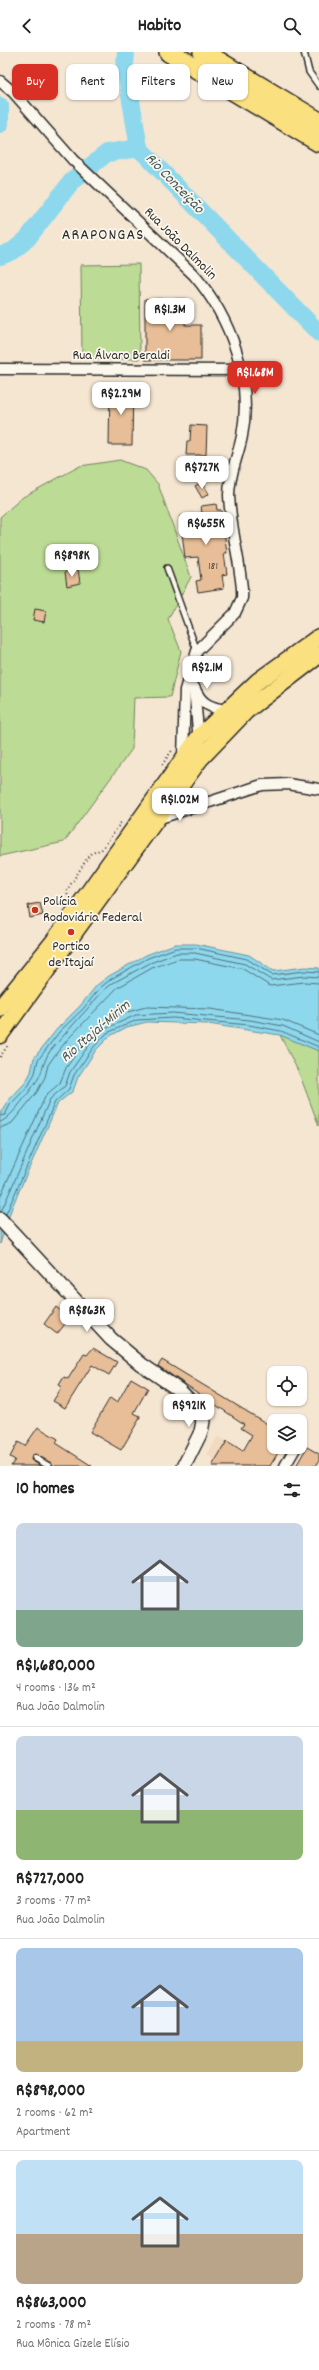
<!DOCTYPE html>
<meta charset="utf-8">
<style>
:root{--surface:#fff;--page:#f2f2f2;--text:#222;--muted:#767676;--line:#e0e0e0;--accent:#d93025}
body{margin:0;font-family:Dekko,sans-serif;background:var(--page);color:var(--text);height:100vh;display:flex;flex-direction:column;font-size:15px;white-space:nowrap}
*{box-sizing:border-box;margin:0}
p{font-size:13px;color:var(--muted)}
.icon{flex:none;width:22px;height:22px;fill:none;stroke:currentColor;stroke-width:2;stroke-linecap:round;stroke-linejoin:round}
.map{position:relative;height:1414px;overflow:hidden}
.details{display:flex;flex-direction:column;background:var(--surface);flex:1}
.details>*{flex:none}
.hud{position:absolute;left:12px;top:12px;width:295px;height:36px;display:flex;gap:8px}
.controls{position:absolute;left:267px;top:1314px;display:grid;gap:8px}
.controls a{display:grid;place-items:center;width:40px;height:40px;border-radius:8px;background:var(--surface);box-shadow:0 1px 3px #0004;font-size:20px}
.price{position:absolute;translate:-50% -34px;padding:0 9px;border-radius:8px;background:#fff;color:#222;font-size:13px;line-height:26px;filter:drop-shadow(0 1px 2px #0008)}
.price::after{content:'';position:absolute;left:50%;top:24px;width:12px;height:9px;margin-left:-6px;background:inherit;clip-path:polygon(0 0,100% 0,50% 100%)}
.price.active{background:var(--accent);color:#fff}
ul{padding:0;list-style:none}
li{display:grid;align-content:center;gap:8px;height:212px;padding:0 16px}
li+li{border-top:1px solid var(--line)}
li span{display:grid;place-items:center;height:124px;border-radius:8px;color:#555}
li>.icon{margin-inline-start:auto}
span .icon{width:72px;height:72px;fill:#fffc;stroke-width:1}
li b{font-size:17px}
h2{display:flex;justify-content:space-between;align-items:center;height:48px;padding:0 16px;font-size:17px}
.tag{padding:0 14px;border-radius:8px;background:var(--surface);box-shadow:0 1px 3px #0004;font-size:14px;line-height:36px}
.tag.active{background:var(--accent);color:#fff}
header{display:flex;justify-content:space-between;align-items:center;height:52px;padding:0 16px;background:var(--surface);font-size:18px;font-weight:700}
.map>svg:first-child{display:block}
</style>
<header><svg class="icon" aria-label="back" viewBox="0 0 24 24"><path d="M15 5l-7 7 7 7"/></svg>Habito<svg class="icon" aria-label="search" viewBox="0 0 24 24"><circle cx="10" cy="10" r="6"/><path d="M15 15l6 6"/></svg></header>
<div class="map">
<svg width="319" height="1414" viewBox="0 0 319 1414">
<rect width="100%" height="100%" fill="#f5e6d2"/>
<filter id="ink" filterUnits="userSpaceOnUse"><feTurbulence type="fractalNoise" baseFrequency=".025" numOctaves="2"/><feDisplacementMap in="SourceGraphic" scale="8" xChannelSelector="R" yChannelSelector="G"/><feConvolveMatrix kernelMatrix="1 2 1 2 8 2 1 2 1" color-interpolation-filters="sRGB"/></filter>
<g filter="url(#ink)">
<!-- built -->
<polygon fill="#f1dac0" points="218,1384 269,1414 226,1414 207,1403"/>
<!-- green -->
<g fill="#bcdb94" stroke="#748360">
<polygon points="139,212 140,307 82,307 81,213"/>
<polygon points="120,408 146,418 158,432 191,525 168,567 181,599 170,645 134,646 132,697 64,790 0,804 0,465 23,445 80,414"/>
<polygon points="280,983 319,999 319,1074 299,1021"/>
</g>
<!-- water -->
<polygon fill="#8dd8ed" stroke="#66939f" points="175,892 196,892 249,903 273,919 305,915 319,916 319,999 280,983 208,972 147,970 127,975 110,984 96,998 78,1025 73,1039 58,1051 12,1155 0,1192 0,1064 6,1051 25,1031 31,1020 34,1006 57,977 80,954 97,933 109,924 146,903"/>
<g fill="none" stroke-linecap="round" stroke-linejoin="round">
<!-- shore -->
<g stroke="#527079" stroke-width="1">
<polyline points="0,1064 5,1063 10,1053 29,1033 35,1021 38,1008 60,979 83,957 100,936 111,927 148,906 176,896 196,896 247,907 272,923 304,919 319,920"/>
<path d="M0,1070c9,-1 34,-36 39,-45 5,-10 4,-15 11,-26l53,-60 10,-8 37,-20 27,-10h18l50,11 26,16 33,-4 15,1"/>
<polyline points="0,1076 12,1071 37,1040 45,1025 48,1013 55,1003 68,987 117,936 152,916 178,907 195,907 243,917 270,934 304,930 319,931"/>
<polyline points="0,1145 46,1043 60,1031 66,1016 86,987 101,972 120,962 146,955 210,957 283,968 319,983"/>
<polyline points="1,1160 50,1047 65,1034 70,1020 89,993 103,978 136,963 173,961 250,968 283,974 319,990"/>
<polyline points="6,1162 55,1050 69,1037 74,1023 93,996 107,981 137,968 173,966 249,973 281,979 319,995"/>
</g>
<!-- river -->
<g stroke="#8dd8ed" stroke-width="18">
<polyline points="126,0 125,13 139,96"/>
<polyline points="0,54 0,72"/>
<polyline points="139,96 319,281"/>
<polyline points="0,204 13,199 27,187 72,129 107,101 139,96"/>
</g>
</g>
<!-- building -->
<g fill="#e7be97" stroke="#2b2b2b">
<polygon points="145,247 186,247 185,273 201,273 201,308 145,308"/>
<polygon points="110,334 133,334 132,393 109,393"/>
<polygon points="191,373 207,374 206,403 186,403 187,389 190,389"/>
<polygon points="202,430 209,442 202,446 195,434"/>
<polygon points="216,452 217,458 221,458 227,501 224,501 227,522 222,523 224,536 198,540 196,529 201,528 198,505 185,506 180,464 202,461 201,454"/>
<polygon points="78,517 80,531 67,534 65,520"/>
<polygon points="35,557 46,559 44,570 33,568"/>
<polygon points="40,851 43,863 30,866 28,853"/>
<polygon points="56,1255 70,1266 57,1282 44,1272"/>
<polygon points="93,1296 117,1310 109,1323 92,1313 65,1356 53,1349 62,1335 59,1333 64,1325 68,1327 84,1302 87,1303"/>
<polygon points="162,1308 274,1376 274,1395 277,1395 276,1398 279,1399 270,1414 212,1414 227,1389 243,1399 252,1383 241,1376 244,1372 158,1314"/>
<polygon points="131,1326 148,1336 134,1361 140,1364 140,1366 121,1398 90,1380 110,1346 117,1351"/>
<polygon points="38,1375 58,1387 56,1391 92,1414 53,1414 51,1411 35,1402 32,1404 31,1408 41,1414 11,1414 15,1408 10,1405 18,1390 25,1394"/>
<polygon points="307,1395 319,1402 319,1409 316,1414 296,1414"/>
</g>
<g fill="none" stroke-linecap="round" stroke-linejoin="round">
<!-- service casing -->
<g stroke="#2b2b2b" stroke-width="8">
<g id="service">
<polyline points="304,0 309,20 319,34"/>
<polyline points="167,516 197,599"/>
<polyline points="35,1406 49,1414"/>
</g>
</g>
<!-- minor casing -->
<g stroke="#2b2b2b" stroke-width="13">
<g id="minor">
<path d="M0,29l13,11 60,68 121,115c37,43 59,104 48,161 -4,21 -13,38 -13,59 1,23 6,47 10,70 1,11 4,22 3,33l-7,15 -38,38 -12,39 -2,68"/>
<polyline points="0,317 241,318"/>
<polyline points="194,635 199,689"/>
<path d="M195,637c6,15 16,19 31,21"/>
<path d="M182,729c1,13 6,19 18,23"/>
<polyline points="157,767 262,733 288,732 319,737"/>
<polyline points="285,1414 296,1395"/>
</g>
</g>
<!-- tertiary casing -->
<g stroke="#2b2b2b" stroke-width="16">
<polyline id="tertiary" points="0,1167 111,1287 141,1312 179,1338 199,1358 203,1369 201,1380 184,1414"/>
</g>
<!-- primary casing -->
<g stroke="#2b2b2b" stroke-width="19">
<g id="primary">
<polyline points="0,956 54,889 199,685 258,629 319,585"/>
<polyline points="0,983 200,707 246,659 319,603"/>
</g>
</g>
<!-- motorway casing -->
<g stroke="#2b2b2b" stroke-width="22">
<g id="motorway">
<polyline points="169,0 319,90"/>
<polyline points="203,0 319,70"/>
</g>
</g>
<!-- path -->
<g stroke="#2b2b2b" stroke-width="2" stroke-dasharray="1 3" stroke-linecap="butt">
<polyline points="162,713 173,697"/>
<polyline points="68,847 67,838 90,802 102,797 122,769"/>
<polyline points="0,1005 8,993"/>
</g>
<!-- service -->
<use href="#service" stroke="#fbf7ec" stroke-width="5"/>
<!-- minor -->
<use href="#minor" stroke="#fbf7ec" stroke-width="10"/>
<!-- tertiary -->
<use href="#tertiary" stroke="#fbf7ec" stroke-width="13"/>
<!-- primary -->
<use href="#primary" stroke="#fbe080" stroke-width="16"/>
<!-- motorway -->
<use href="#motorway" stroke="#fbe080" stroke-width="19"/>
</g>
</g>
<!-- markers -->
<g fill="#c8321e" stroke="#fbf7ec" stroke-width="1.5">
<circle cx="35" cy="858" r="4"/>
<circle cx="71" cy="880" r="4"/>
</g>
<g text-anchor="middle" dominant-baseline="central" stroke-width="3.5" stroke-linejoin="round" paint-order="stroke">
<!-- number labels -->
<g font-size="12" fill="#5a5046">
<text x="213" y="514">181</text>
</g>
<!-- street labels -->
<g font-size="14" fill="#2b2b2b" stroke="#fbf7ec">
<text transform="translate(180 192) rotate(45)">Rua João Dalmolin</text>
<text x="121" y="304">Rua Álvaro Beraldi</text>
</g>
<!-- poi labels -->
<g font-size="14" fill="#2b2b2b" stroke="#fbf7ec" text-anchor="start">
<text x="43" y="850">Polícia<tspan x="43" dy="16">Rodoviária Federal</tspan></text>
<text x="71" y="895" text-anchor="middle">Portico<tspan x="71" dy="16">de Itajaí</tspan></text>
</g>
<!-- water labels -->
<g font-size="15" font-style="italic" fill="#44565c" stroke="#fbf7ec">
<text transform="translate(174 132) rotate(46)">Rio Conceição</text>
<text transform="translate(96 980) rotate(-41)">Rio Itajaí-Mirim</text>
</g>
<!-- quarter labels -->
<g font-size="16" letter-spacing="1" fill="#2b2b2b" stroke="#fbf7ec">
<text x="103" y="183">ARAPONGAS</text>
</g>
</g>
</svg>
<div class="controls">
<a><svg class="icon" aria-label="locate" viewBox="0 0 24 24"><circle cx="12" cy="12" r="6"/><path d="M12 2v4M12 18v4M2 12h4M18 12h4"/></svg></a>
<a><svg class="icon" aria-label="layers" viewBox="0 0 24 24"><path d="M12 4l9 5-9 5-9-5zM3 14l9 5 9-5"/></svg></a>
</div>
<b class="price" style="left:170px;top:280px">R$1.3M</b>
<b class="price active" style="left:255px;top:343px">R$1.68M</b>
<b class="price" style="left:121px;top:364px">R$2.29M</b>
<b class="price" style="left:202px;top:438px">R$727K</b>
<b class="price" style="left:206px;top:494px">R$655K</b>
<b class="price" style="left:72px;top:526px">R$898K</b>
<b class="price" style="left:207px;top:638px">R$2.1M</b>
<b class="price" style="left:180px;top:770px">R$1.02M</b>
<b class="price" style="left:87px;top:1281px">R$863K</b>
<b class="price" style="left:189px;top:1376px">R$921K</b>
<div class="hud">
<a class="tag active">Buy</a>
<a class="tag">Rent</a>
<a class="tag">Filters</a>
<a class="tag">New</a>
</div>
</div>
<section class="details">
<h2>10 homes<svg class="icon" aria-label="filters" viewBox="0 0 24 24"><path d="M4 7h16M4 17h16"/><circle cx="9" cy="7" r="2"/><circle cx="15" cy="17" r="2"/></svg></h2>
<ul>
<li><span style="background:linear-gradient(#c9d6e8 70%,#7fa58c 0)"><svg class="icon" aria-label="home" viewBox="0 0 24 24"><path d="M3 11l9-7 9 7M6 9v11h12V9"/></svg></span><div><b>R$1,680,000</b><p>4 rooms · 136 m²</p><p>Rua João Dalmolin</p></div></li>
<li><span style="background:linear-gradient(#c9d6e8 60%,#8fb573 0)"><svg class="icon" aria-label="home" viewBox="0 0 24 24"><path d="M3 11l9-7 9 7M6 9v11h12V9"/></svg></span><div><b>R$727,000</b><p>3 rooms · 77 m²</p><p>Rua João Dalmolin</p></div></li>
<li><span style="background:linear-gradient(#a9c7e8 75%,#c2b280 0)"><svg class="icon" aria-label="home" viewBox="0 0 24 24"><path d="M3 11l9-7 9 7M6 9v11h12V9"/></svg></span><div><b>R$898,000</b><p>2 rooms · 62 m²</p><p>Apartment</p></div></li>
<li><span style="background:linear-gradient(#bfe0f5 60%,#b9a48a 0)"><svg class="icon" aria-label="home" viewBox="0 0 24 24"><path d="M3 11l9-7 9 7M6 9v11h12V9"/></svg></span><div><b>R$863,000</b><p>2 rooms · 78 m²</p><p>Rua Mônica Gizele Elísio</p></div></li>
</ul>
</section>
